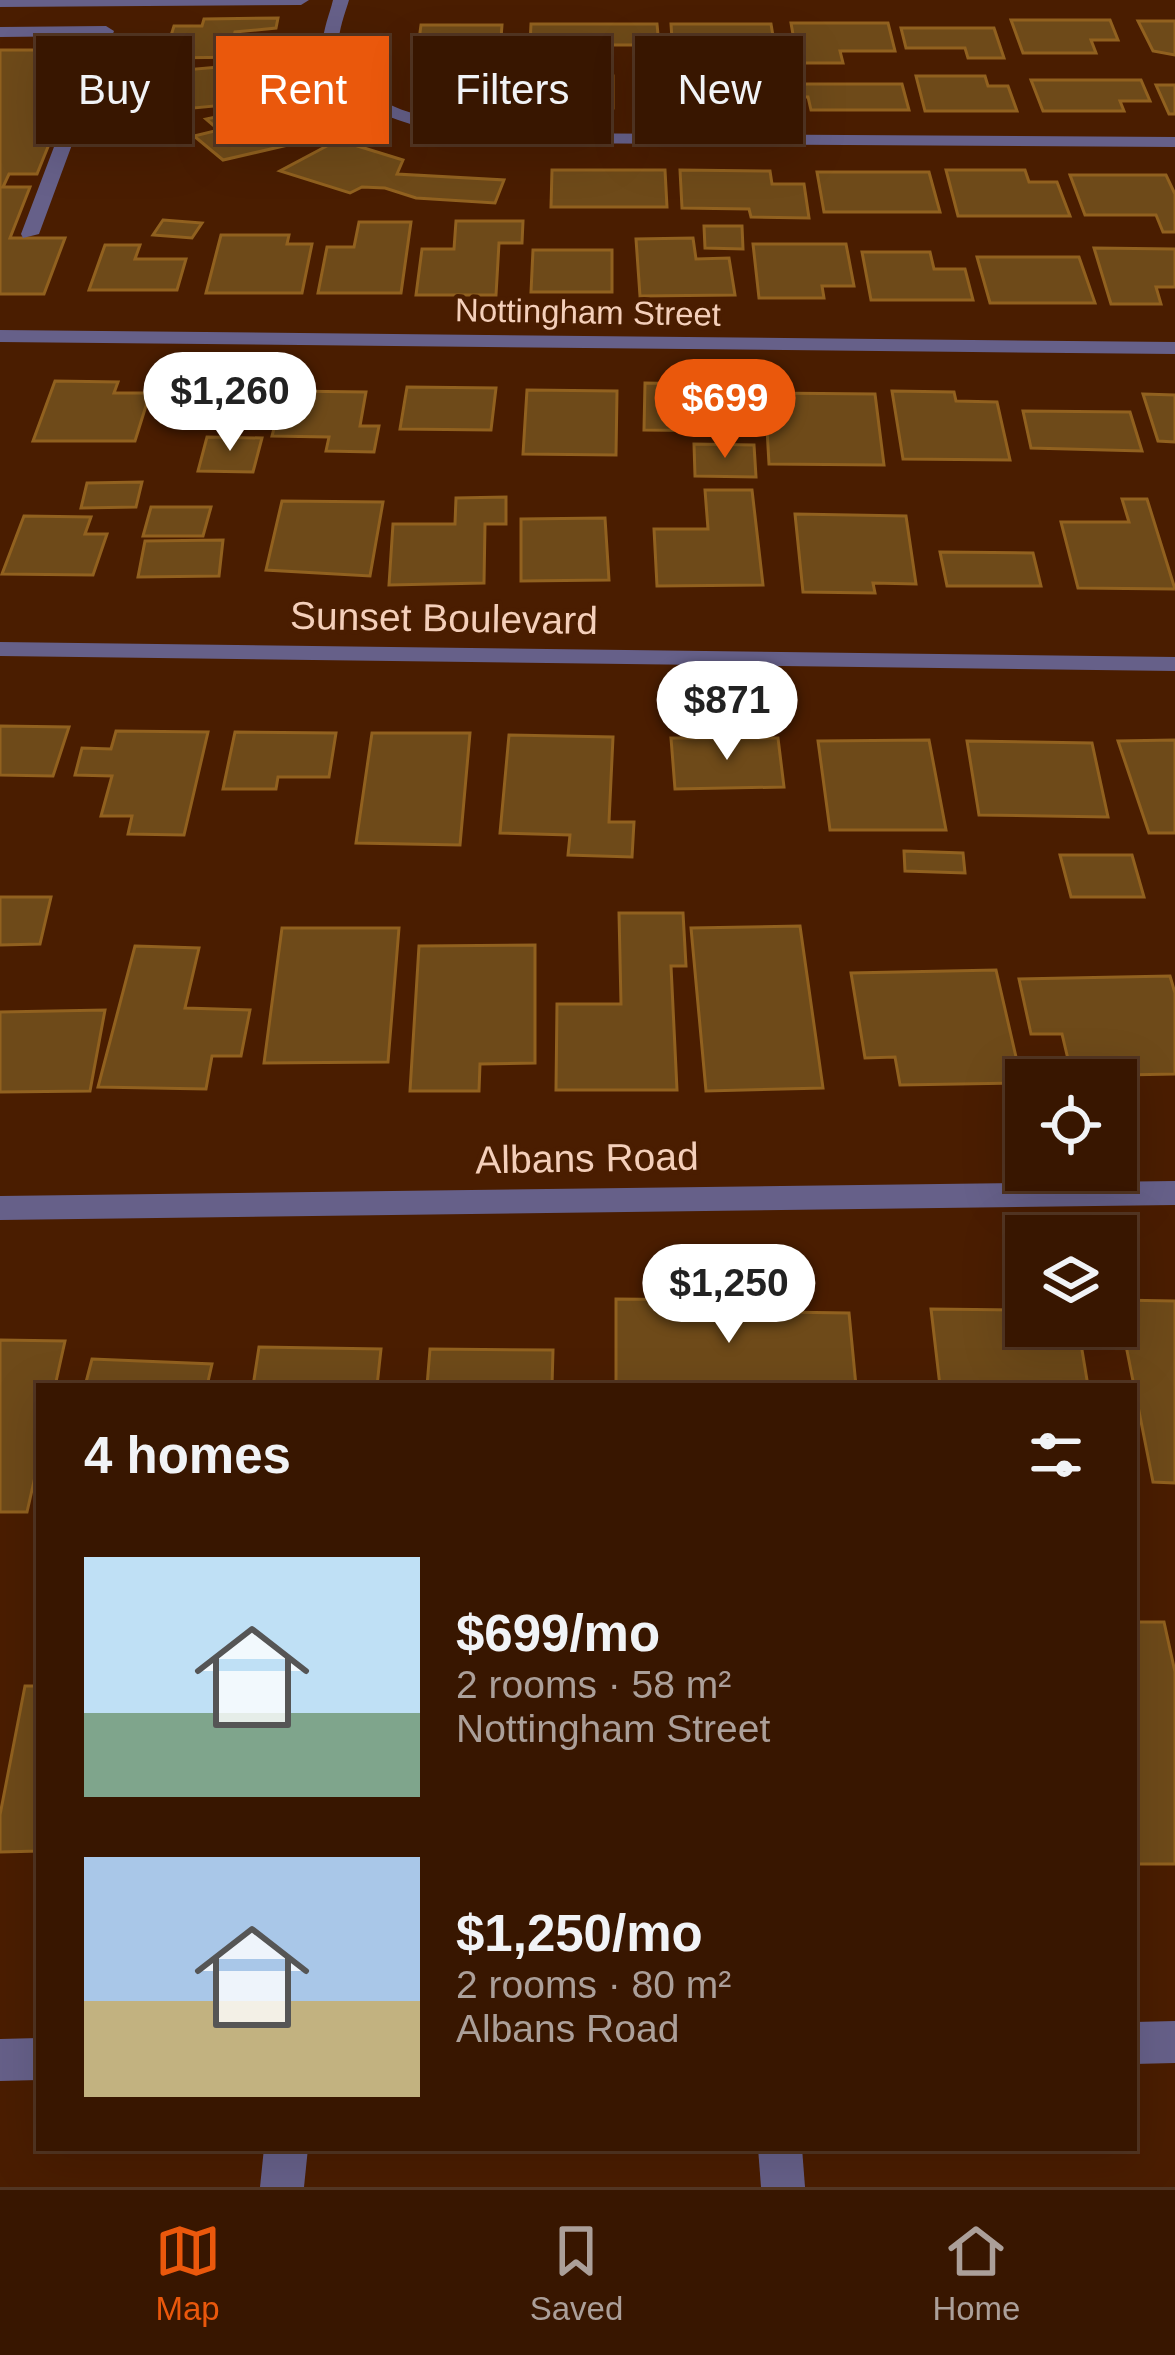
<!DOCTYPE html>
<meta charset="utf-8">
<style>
:root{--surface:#381600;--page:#43230f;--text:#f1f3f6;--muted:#ab9f99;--line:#523522;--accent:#ea580c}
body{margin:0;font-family:Helvetica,sans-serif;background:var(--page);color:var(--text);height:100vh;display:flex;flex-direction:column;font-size:45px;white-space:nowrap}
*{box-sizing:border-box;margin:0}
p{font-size:39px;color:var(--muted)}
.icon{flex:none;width:66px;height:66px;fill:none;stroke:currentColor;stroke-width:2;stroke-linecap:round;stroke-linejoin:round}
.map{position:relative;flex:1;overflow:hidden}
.sheet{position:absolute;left:36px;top:1383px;width:1101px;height:768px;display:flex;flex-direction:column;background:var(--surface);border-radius:0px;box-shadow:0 12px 48px #0002,0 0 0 3px var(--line)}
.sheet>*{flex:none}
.banner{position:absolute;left:36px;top:36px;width:1104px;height:108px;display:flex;gap:24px}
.tools{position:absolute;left:1005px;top:1059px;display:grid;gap:24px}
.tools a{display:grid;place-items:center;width:132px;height:132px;border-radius:0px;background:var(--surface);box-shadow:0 12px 48px #0002,0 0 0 3px var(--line);font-size:60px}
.price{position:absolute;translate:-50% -102px;padding:0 27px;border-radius:42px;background:#fff;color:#222;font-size:39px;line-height:78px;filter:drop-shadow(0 3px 6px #0008)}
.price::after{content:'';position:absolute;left:50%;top:72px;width:36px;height:27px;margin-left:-18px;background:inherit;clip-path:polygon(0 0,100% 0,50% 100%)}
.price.current{background:var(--accent);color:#fff}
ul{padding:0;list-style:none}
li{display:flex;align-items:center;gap:36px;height:300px;padding:0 48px}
li span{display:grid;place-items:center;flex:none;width:336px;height:240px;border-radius:0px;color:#555}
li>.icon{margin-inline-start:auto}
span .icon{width:144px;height:144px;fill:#fffc;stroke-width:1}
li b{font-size:51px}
h2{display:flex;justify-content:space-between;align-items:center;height:144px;padding:0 48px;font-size:51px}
.tag{padding:0 42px;border-radius:0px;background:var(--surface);box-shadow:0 12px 48px #0002,0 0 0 3px var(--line);font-size:42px;line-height:108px}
.tag.current{background:var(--accent);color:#fff}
.tab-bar{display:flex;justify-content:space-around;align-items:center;height:168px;border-top:3px solid var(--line);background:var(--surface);font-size:33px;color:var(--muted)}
.tab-bar a{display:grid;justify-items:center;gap:6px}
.tab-bar .current{color:var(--accent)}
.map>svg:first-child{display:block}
</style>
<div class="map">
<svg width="1175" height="2187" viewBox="0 0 1175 2187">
<rect width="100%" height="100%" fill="#4a1d00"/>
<!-- building -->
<g fill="#6e4a19" stroke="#91611f" stroke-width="3">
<polygon points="278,18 276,28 235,32 232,44 253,44 250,57 164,58 174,26 202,26 204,19"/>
<polygon points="1011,20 1110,20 1118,40 1091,40 1096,53 1023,53"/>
<polygon points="1138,21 1175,21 1175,55 1153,51"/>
<polygon points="791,23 888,23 895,51 840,51 843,63 798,63"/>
<polygon points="531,24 657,24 659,45 530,45"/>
<polygon points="671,24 771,24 776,54 673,54"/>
<polygon points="421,25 502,25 499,65 444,65 445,55 417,55"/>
<polygon points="901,28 994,28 1004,58 968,58 965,48 906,48"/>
<polygon points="0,50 87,50 37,174 9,174 3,187 30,187 10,238 65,238 44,294 0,294"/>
<polygon points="264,63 277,100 194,108 184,70"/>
<polygon points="713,68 716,80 665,81 663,69"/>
<polygon points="485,76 613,76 613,108 520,108 520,97 484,97"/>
<polygon points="916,76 985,76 988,86 1008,86 1017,111 925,111"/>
<polygon points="1031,80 1141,80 1150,101 1120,101 1124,111 1043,111"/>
<polygon points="782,84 902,84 909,110 811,110 808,97 784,97"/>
<polygon points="1156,85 1175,85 1175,114 1169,114"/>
<polygon points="258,108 301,142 223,160 194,136 219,130 206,119"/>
<polygon points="338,140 403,160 397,174 504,180 495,203 416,198 385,188 362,187 350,193 280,171"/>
<polygon points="552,170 665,170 667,207 551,207"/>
<polygon points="680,170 770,171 772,184 804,184 809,218 751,217 749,209 682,208"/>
<polygon points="946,170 1025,170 1029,182 1057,182 1070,216 958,216"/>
<polygon points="817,172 929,172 940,212 824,212"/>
<polygon points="1070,175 1166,175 1175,194 1175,232 1163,232 1156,215 1085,215"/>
<polygon points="163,220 202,223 192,238 153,235"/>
<polygon points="456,221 523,221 522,243 499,243 496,295 416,295 422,249 454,249"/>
<polygon points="359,222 411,222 401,293 318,293 327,247 354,247"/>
<polygon points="704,226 742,226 743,249 705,248"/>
<polygon points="221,235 289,235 287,244 312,244 302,293 206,293"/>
<polygon points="693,238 696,259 729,258 735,295 640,296 636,239"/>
<polygon points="753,244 846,244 854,286 822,286 824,298 759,298"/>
<polygon points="105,245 140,245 135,259 186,259 177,290 89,290"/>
<polygon points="1094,248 1175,249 1175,287 1156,287 1161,304 1111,304"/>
<polygon points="533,250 612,250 612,292 531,292"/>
<polygon points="862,252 930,252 934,269 965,269 973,300 871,300"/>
<polygon points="977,257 1079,257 1095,303 990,303"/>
<polygon points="55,381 118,382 114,393 150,393 135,441 33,441"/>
<polygon points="175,383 238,384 226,423 162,422"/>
<polygon points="645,383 744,385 746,431 644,430"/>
<polygon points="407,387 496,388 491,430 400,429"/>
<polygon points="527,390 617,391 616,455 523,454"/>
<polygon points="284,391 366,392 360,426 379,426 374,452 326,451 329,437 272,436"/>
<polygon points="892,391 954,392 956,401 997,402 1010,460 903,459"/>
<polygon points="765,393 875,394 884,465 769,464"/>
<polygon points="1143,394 1175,395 1175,442 1158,441"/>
<polygon points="1023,411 1130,412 1142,451 1031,448"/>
<polygon points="207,437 262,438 253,472 198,471"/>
<polygon points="694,444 754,445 756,477 695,476"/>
<polygon points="142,482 136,507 81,508 87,483"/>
<polygon points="705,490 752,490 763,585 657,586 654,529 708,529"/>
<polygon points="506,497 506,524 485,524 484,583 389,585 393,524 455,524 456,498"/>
<polygon points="1122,499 1147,499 1175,589 1078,588 1061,522 1129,522"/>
<polygon points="282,501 383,502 370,576 266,570"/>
<polygon points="151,507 211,507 203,536 143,536"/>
<polygon points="795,514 906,516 916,584 873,583 875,593 803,592"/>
<polygon points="24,516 91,517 85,534 107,534 93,575 2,574"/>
<polygon points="605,518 609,580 521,581 521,519"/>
<polygon points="223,540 219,576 138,577 145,541"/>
<polygon points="940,552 1033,553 1041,586 947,586"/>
<polygon points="0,726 69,727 53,776 0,775"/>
<polygon points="116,731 208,732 184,835 128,834 132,816 101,816 112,776 75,775 82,748 111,749"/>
<polygon points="235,732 336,733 329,777 278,777 276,789 223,789"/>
<polygon points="372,733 470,733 460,845 356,843"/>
<polygon points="509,735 613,737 609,822 634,822 632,857 568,855 570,835 500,833"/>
<polygon points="671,738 778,738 784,787 675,789"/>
<polygon points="929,740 946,830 830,830 818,741"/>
<polygon points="1175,740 1175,833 1149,833 1118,741"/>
<polygon points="967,741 1092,743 1108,817 979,815"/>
<polygon points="904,851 963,853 965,873 905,871"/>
<polygon points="1060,855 1132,855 1144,897 1071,897"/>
<polygon points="0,897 51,897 40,944 0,945"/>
<polygon points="619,913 683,913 686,966 671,966 677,1090 556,1090 557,1004 621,1004"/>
<polygon points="800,926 823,1088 706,1091 691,928"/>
<polygon points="282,928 399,928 388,1062 264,1063"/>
<polygon points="535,945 535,1063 480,1064 479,1091 410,1091 419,946"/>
<polygon points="135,946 199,948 185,1008 250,1010 241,1056 212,1056 206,1089 98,1087"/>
<polygon points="996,970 1022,1083 900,1085 895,1057 865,1058 851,973"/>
<polygon points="1170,976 1175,993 1175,1074 1072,1076 1062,1034 1031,1034 1019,979"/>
<polygon points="105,1010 90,1091 0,1092 0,1012"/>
<polygon points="616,1299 719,1300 720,1311 849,1313 856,1386 616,1386"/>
<polygon points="1117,1300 1175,1301 1175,1483 1153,1482"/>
<polygon points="931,1309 1026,1310 1026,1326 1078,1326 1088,1386 940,1386"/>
<polygon points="0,1340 65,1341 55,1386 39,1386 39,1459 27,1512 0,1512"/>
<polygon points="259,1347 381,1349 377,1386 253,1386"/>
<polygon points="430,1349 553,1350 552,1386 427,1386"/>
<polygon points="92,1359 212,1364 207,1386 85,1386"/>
<polygon points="1134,1622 1164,1622 1175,1672 1175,1864 1134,1864"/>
<polygon points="25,1686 39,1686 39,1851 0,1852 0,1815"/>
</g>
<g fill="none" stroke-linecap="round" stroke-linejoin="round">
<!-- minor -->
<g fill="#666089" fill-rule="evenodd">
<polygon points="0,0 309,0 301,5 0,7"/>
<path d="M333,0h16c-5,17 -14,38 -9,56 18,65 147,73 202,77l633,4v10l-633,-4c-62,-4 -199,-13 -218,-87 -5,-18 5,-39 9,-56z"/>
<polygon points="106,26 114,31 39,234 23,238 21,234 96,36 0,37 0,27"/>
<polygon points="0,330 1175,342 1175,354 0,342"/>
<polygon points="0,642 1175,657 1175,671 0,656"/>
<polygon points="1175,1181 1175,1205 0,1220 0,1196"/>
<polygon points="1175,2021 1175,2063 1134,2064 1134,2022"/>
<polygon points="39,2038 39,2080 0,2081 0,2039"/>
<polygon points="264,2148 308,2148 304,2187 260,2187"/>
<polygon points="758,2148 802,2148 805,2187 761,2187"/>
</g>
</g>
<g text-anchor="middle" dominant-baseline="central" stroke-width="9" stroke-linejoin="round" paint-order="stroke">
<!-- far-street labels -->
<g font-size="33" fill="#f4cfba" stroke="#4a1d00">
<text transform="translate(588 312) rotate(1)">Nottingham Street</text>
</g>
<!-- street labels -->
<g font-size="39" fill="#f4cfba" stroke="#4a1d00">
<text transform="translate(444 618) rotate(1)">Sunset Boulevard</text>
<text transform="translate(587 1158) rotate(-1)">Albans Road</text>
</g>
</g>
</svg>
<div class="tools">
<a><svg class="icon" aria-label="locate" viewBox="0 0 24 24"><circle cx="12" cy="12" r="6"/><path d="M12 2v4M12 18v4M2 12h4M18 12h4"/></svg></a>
<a><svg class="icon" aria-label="layers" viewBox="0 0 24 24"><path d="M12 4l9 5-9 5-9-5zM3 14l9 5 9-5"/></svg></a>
</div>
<b class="price" style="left:230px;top:454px">$1,260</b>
<b class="price current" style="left:725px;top:461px">$699</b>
<b class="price" style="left:727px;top:763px">$871</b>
<b class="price" style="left:729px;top:1346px">$1,250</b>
<div class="banner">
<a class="tag">Buy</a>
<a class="tag current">Rent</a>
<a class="tag">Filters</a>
<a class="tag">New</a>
</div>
<section class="sheet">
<h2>4 homes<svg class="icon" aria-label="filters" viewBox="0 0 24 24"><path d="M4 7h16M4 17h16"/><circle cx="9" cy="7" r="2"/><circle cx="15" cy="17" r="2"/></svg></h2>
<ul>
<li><span style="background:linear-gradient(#bfe0f5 65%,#7fa58c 0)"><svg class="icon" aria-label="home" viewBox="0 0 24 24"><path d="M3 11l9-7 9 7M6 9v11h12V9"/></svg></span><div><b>$699/mo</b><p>2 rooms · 58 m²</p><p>Nottingham Street</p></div></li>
<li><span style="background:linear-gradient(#a9c7e8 60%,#c2b280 0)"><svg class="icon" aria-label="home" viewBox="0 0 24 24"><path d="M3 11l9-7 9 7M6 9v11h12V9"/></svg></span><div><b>$1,250/mo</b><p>2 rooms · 80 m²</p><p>Albans Road</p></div></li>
</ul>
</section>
</div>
<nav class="tab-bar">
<a class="current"><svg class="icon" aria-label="map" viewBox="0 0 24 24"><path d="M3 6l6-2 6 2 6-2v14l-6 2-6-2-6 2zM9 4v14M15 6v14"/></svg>Map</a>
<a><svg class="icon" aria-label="saved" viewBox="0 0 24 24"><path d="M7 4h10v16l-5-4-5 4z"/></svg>Saved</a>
<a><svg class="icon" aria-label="home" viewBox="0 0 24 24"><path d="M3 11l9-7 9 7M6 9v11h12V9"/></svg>Home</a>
</nav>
